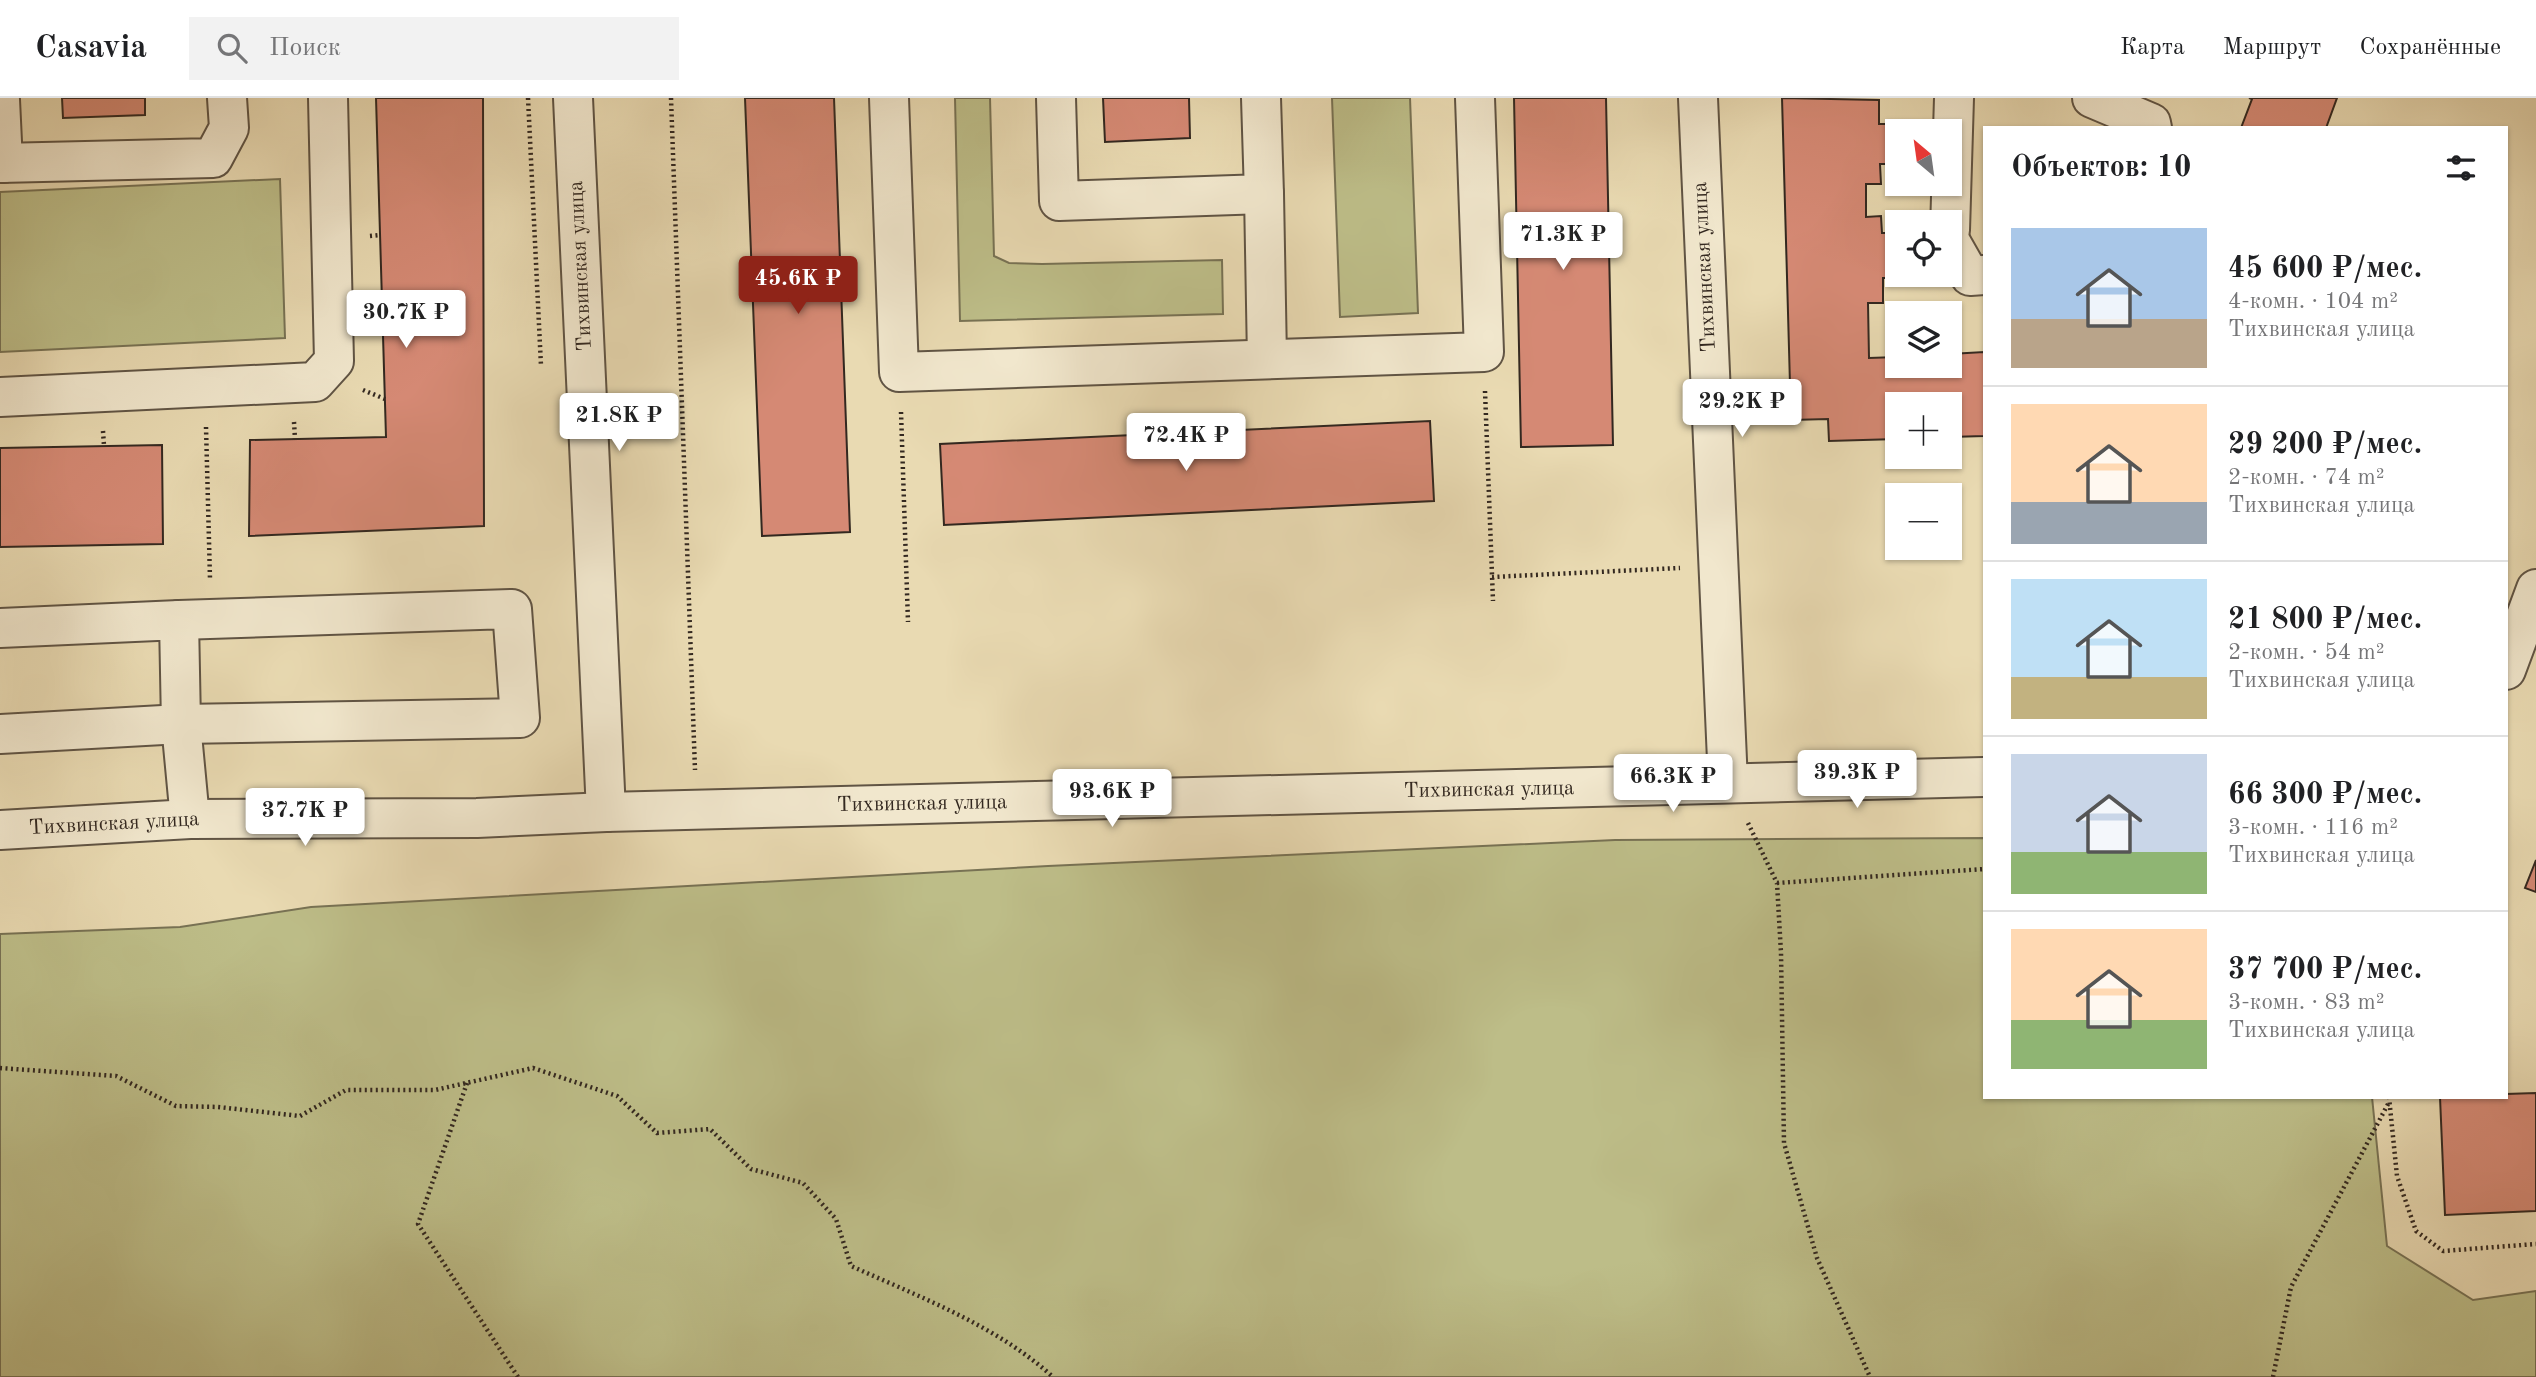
<!DOCTYPE html>
<html lang="ru">
<meta charset="utf-8">
<style>
:root{--surface:#fff;--page:#f2f2f2;--text:#202124;--muted:#757577;--line:#e0e0e0;--accent:#8f2418}
body{margin:0;font-family:"Old Standard TT",serif;background:var(--page);color:var(--text);height:100vh;display:flex;flex-direction:column;font-size:26px;white-space:nowrap}
*{box-sizing:border-box;margin:0}
p{font-size:23px;color:var(--muted)}
.icon{flex:none;width:38px;height:38px;fill:none;stroke:currentColor;stroke-width:2;stroke-linecap:round;stroke-linejoin:round}
.map{position:relative;flex:1;overflow:hidden}
.drawer{position:absolute;left:1983px;top:28px;width:525px;height:973px;display:flex;flex-direction:column;background:var(--surface);border-radius:0px;box-shadow:0 2px 5px #0004}
.drawer>*{flex:none}
.needle{width:46px;rotate:331deg}
.controls{position:absolute;left:1885px;top:21px;display:grid;gap:14px}
.controls a{display:grid;place-items:center;width:77px;height:77px;border-radius:0px;background:var(--surface);box-shadow:0 2px 5px #0004;font-size:35px}
.price{position:absolute;translate:-50% -60px;padding:0 16px;border-radius:7px;background:#fff;color:#222;font-size:23px;line-height:46px;filter:drop-shadow(0 2px 4px #0008)}
.price::after{content:'';position:absolute;left:50%;top:42px;width:21px;height:16px;margin-left:-10px;background:inherit;clip-path:polygon(0 0,100% 0,50% 100%)}
.price.active{background:var(--accent);color:#fff}
ul{padding:0;list-style:none}
li{display:flex;align-items:center;gap:21px;height:175px;padding:0 28px}
li+li{border-top:2px solid var(--line)}
li span{display:grid;place-items:center;flex:none;width:196px;height:140px;border-radius:0px;color:#555}
li>.icon{margin-inline-start:auto}
span .icon{width:84px;height:84px;fill:#fffc;stroke-width:1}
li b{font-size:30px}
h2{display:flex;justify-content:space-between;align-items:center;height:84px;padding:0 28px;font-size:30px}
header{display:flex;align-items:center;gap:42px;box-sizing:border-box;height:98px;padding:0 35px;background:var(--surface);border-bottom:2px solid var(--line)}
header strong{font-size:33px}
nav{display:flex;gap:38px;margin-inline-start:auto;font-size:24px}
.search{width:490px;height:63px;background:var(--page);display:flex;align-items:center;gap:18px;box-sizing:border-box;padding:0 24px;border-radius:0px;color:var(--muted);font-size:26px}
.map>svg:first-child{display:block}
</style>
<header>
<strong>Casavia</strong>
<div class="search"><svg class="icon" aria-label="search" viewBox="0 0 24 24"><circle cx="10" cy="10" r="6"/><path d="M15 15l6 6"/></svg>Поиск</div>
<nav><a>Карта</a><a>Маршрут</a><a>Сохранённые</a></nav>
</header>
<div class="map">
<svg width="2536" height="1279" viewBox="0 0 2536 1279">
<rect width="100%" height="100%" fill="#e9dab2"/>
<filter id="stains"><feTurbulence type="fractalNoise" baseFrequency=".00286" numOctaves="4"/><feColorMatrix values="0 0 0 0 .2 0 0 0 0 .09 0 0 0 0 .02 0 0 0 .5 -.17"/></filter>
<radialGradient id="worn" r=".72"><stop offset=".6" stop-color="#630" stop-opacity="0"/><stop offset="1" stop-color="#630" stop-opacity=".3"/></radialGradient>
<!-- green -->
<g fill="#bdbd88" stroke="#787254" stroke-width="2">
<polygon points="955,0 990,0 994,158 1009,165 1042,166 1222,162 1223,216 960,223"/>
<polygon points="1332,0 1410,0 1418,215 1340,219"/>
<polygon points="280,81 285,240 0,254 0,94"/>
<polygon points="1984,740 1984,999 2372,999 2387,1148 2473,1202 2536,1193 2536,1279 0,1279 0,836 180,829 311,809 1048,768 1615,742"/>
</g>
<!-- building -->
<g fill="#d58974" stroke="#332820" stroke-width="2">
<polygon points="62,0 145,0 145,17 63,20"/>
<polygon points="376,0 483,0 484,428 249,438 250,342 386,339"/>
<polygon points="745,0 834,0 850,434 762,438"/>
<polygon points="1103,0 1189,0 1190,40 1105,44"/>
<polygon points="1514,0 1606,0 1613,347 1521,349"/>
<polygon points="1782,0 1879,2 1879,26 1892,26 1892,66 1880,66 1881,86 1866,86 1866,119 1881,118 1882,135 1896,135 1897,180 1883,180 1883,205 1868,205 1869,260 1897,259 1897,268 1950,268 1950,256 1984,254 1984,338 1950,339 1950,306 1897,306 1897,341 1829,343 1828,321 1791,322"/>
<polygon points="2249,0 2337,0 2326,30 2241,30 2252,1"/>
<polygon points="1430,323 1434,403 944,427 940,346"/>
<polygon points="162,347 163,446 0,449 0,350"/>
<polygon points="2536,762 2536,794 2525,790"/>
<polygon points="2536,995 2536,1113 2445,1117 2440,999 2506,999 2506,996"/>
</g>
<g fill="none" stroke-linecap="round" stroke-linejoin="round">
<!-- minor casing -->
<g stroke="#605444" stroke-width="42">
<g id="minor">
<polyline points="573,0 606,714"/>
<polyline points="889,0 899,274 1484,254 1475,0"/>
<polyline points="1056,0 1059,103 1264,96 1261,0"/>
<polyline points="1698,0 1728,685"/>
<polyline points="2092,0 2151,25 2152,30"/>
<polyline points="0,2 3,65"/>
<polyline points="0,65 213,60 229,30 227,0"/>
<polyline points="1264,96 1267,261"/>
<polyline points="1950,132 1954,0"/>
<polyline points="1950,143 1970,178 1984,177"/>
<polyline points="0,299 315,284 334,263 328,0"/>
<polyline points="0,530 179,522 181,626 190,721"/>
<polyline points="2506,572 2536,491"/>
<polyline points="0,636 181,626 520,620 512,511 179,522"/>
<polyline points="0,732 190,721 477,720 606,714 1984,679"/>
</g>
</g>
<!-- path -->
<g stroke="#332820" stroke-width="4.5" stroke-dasharray="2 3.5" stroke-linecap="butt">
<polyline points="528,0 541,268"/>
<polyline points="671,0 695,672"/>
<polyline points="370,138 380,137"/>
<polyline points="363,292 385,301"/>
<polyline points="1485,293 1493,503"/>
<polyline points="901,314 908,524"/>
<polyline points="294,324 295,341"/>
<polyline points="206,329 210,481"/>
<polyline points="103,333 104,348"/>
<polyline points="1492,479 1680,470"/>
<polyline points="1748,725 1777,785 1781,855 1784,1045 1817,1160 1870,1279"/>
<polyline points="1777,785 1984,771"/>
<path d="M0,970l116,8 60,30 42,1 82,9 46,-26h89l98,-22 84,28 40,37 53,-4 41,40 52,14 33,36 15,47c69,31 146,60 202,111"/>
<polyline points="467,985 418,1126 518,1279"/>
<polyline points="2389,999 2397,1078 2416,1133 2443,1153 2536,1146"/>
<polyline points="2273,1279 2291,1189 2388,1006"/>
</g>
<!-- minor -->
<use href="#minor" stroke="#f1e7cd" stroke-width="38"/>
</g>
<g text-anchor="middle" dominant-baseline="central" stroke-width="5" stroke-linejoin="round" paint-order="stroke">
<!-- street labels -->
<g font-size="21" fill="#332820" stroke="#f1e7cd">
<text transform="translate(581 168) rotate(-93)">Тихвинская улица</text>
<text transform="translate(1705 169) rotate(-93)">Тихвинская улица</text>
<text transform="translate(1489 692) rotate(-1)">Тихвинская улица</text>
<text transform="translate(922 706) rotate(-1)">Тихвинская улица</text>
<text transform="translate(114 726) rotate(-3)">Тихвинская улица</text>
</g>
</g>
<rect width="100%" height="100%" filter="url(#stains)"/>
<rect width="100%" height="100%" fill="url(#worn)"/>
</svg>
<div class="controls">
<a><svg class="needle" viewBox="-14 -14 28 28"><path d="M0-13l5 13h-10z" fill="#e53935"/><path d="M0 13l5-13h-10z" fill="#757577"/></svg></a>
<a><svg class="icon" aria-label="locate" viewBox="0 0 24 24"><circle cx="12" cy="12" r="6"/><path d="M12 2v4M12 18v4M2 12h4M18 12h4"/></svg></a>
<a><svg class="icon" aria-label="layers" viewBox="0 0 24 24"><path d="M12 4l9 5-9 5-9-5zM3 14l9 5 9-5"/></svg></a>
<a>+</a>
<a>−</a>
</div>
<b class="price" style="left:1563px;top:174px">71.3K ₽</b>
<b class="price active" style="left:798px;top:218px">45.6K ₽</b>
<b class="price" style="left:406px;top:252px">30.7K ₽</b>
<b class="price" style="left:1742px;top:341px">29.2K ₽</b>
<b class="price" style="left:619px;top:355px">21.8K ₽</b>
<b class="price" style="left:1186px;top:375px">72.4K ₽</b>
<b class="price" style="left:1857px;top:712px">39.3K ₽</b>
<b class="price" style="left:1673px;top:716px">66.3K ₽</b>
<b class="price" style="left:1112px;top:731px">93.6K ₽</b>
<b class="price" style="left:305px;top:750px">37.7K ₽</b>
<section class="drawer">
<h2>Объектов: 10<svg class="icon" aria-label="filters" viewBox="0 0 24 24"><path d="M4 7h16M4 17h16"/><circle cx="9" cy="7" r="2"/><circle cx="15" cy="17" r="2"/></svg></h2>
<ul>
<li><span style="background:linear-gradient(#a9c7e8 65%,#b9a48a 0)"><svg class="icon" aria-label="home" viewBox="0 0 24 24"><path d="M3 11l9-7 9 7M6 9v11h12V9"/></svg></span><div><b>45 600 ₽/мес.</b><p>4-комн. · 104 m²</p><p>Тихвинская улица</p></div></li>
<li><span style="background:linear-gradient(#ffd9b3 70%,#9aa5b1 0)"><svg class="icon" aria-label="home" viewBox="0 0 24 24"><path d="M3 11l9-7 9 7M6 9v11h12V9"/></svg></span><div><b>29 200 ₽/мес.</b><p>2-комн. · 74 m²</p><p>Тихвинская улица</p></div></li>
<li><span style="background:linear-gradient(#bfe0f5 70%,#c2b280 0)"><svg class="icon" aria-label="home" viewBox="0 0 24 24"><path d="M3 11l9-7 9 7M6 9v11h12V9"/></svg></span><div><b>21 800 ₽/мес.</b><p>2-комн. · 54 m²</p><p>Тихвинская улица</p></div></li>
<li><span style="background:linear-gradient(#c9d6e8 70%,#8fb573 0)"><svg class="icon" aria-label="home" viewBox="0 0 24 24"><path d="M3 11l9-7 9 7M6 9v11h12V9"/></svg></span><div><b>66 300 ₽/мес.</b><p>3-комн. · 116 m²</p><p>Тихвинская улица</p></div></li>
<li><span style="background:linear-gradient(#ffd9b3 65%,#8fb573 0)"><svg class="icon" aria-label="home" viewBox="0 0 24 24"><path d="M3 11l9-7 9 7M6 9v11h12V9"/></svg></span><div><b>37 700 ₽/мес.</b><p>3-комн. · 83 m²</p><p>Тихвинская улица</p></div></li>
</ul>
</section>
</div>
